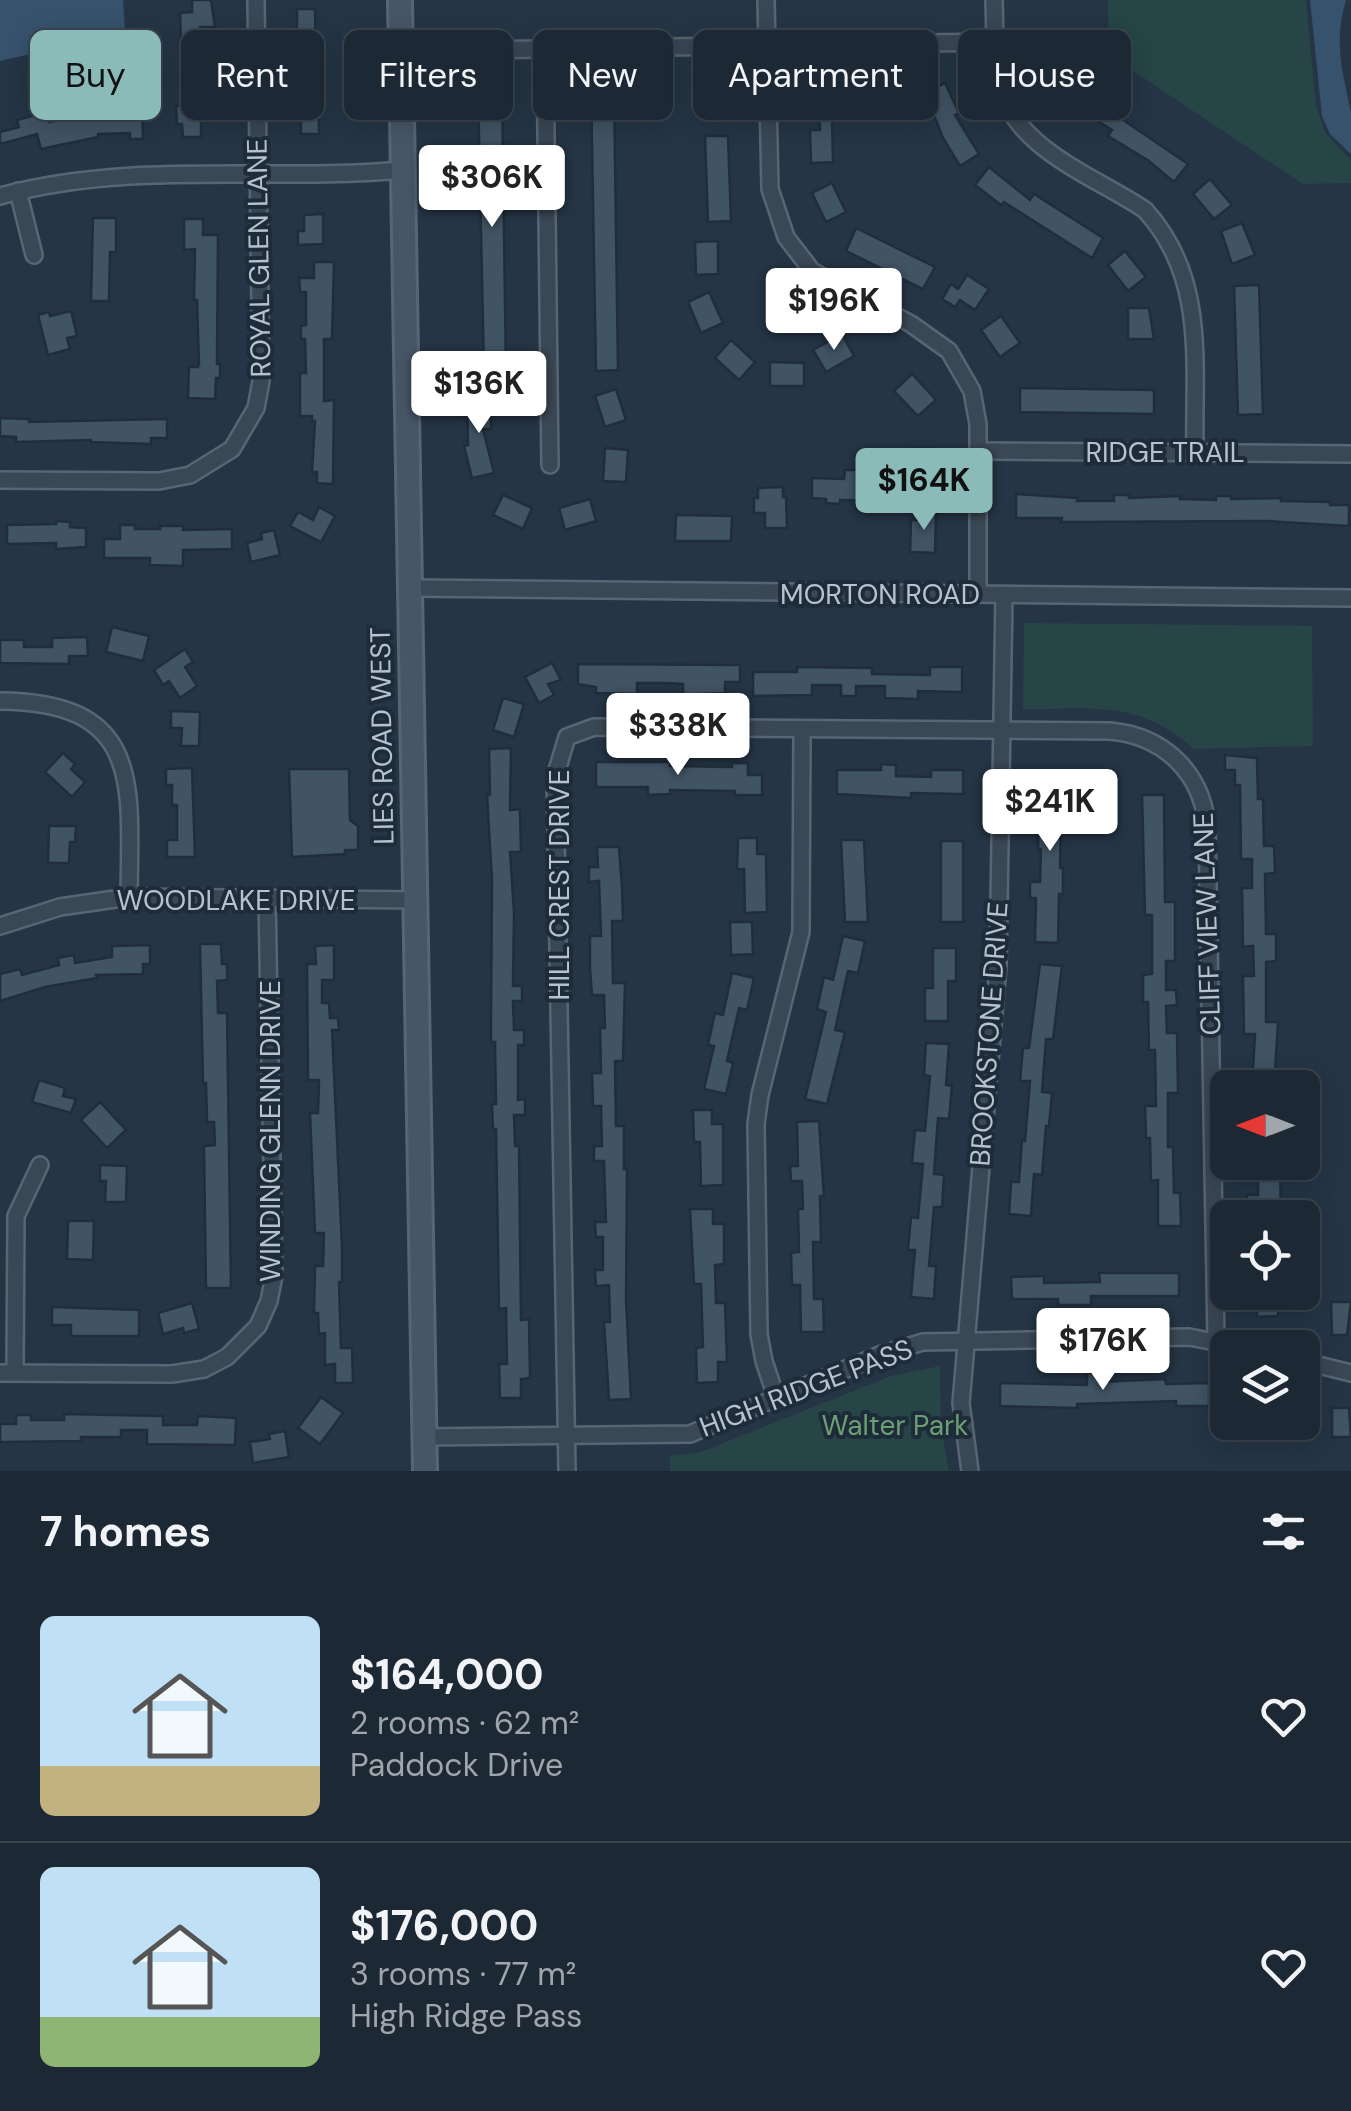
<!DOCTYPE html>
<meta charset="utf-8">
<style>
:root{--surface:#1c2834;--page:#25303c;--text:#f1f3f6;--muted:#a0a6ac;--line:#3a444f;--accent:#8bbbb9}
body{margin:0;font-family:"DM Sans",sans-serif;background:var(--page);color:var(--text);height:100vh;display:flex;flex-direction:column;font-size:38px;white-space:nowrap}
*{box-sizing:border-box;margin:0}
p{font-size:32px;color:var(--muted)}
.icon{flex:none;width:55px;height:55px;fill:none;stroke:currentColor;stroke-width:2;stroke-linecap:round;stroke-linejoin:round}
.map{position:relative;height:1471px;overflow:hidden}
.panel{display:flex;flex-direction:column;background:var(--surface);flex:1}
.panel>*{flex:none}
.guide{position:absolute;left:30px;top:30px;width:1292px;height:90px;display:flex;gap:20px}
.needle{width:65px;rotate:270deg}
.fabs{position:absolute;left:1210px;top:1070px;display:grid;gap:20px}
.fabs a{display:grid;place-items:center;width:110px;height:110px;border-radius:15px;background:var(--surface);box-shadow:0 5px 25px #0003,0 0 0 2px var(--line);font-size:50px}
.price{position:absolute;translate:-50% -85px;padding:0 22px;border-radius:10px;background:#fff;color:#222;font-size:32px;line-height:65px;filter:drop-shadow(0 2px 5px #0008)}
.price::after{content:'';position:absolute;left:50%;top:60px;width:30px;height:22px;margin-left:-15px;background:inherit;clip-path:polygon(0 0,100% 0,50% 100%)}
.price.on{background:var(--accent);color:#111}
ul{padding:0;list-style:none}
li{display:flex;align-items:center;gap:30px;height:250px;padding:0 40px}
li+li{border-top:2px solid var(--line)}
li span{display:grid;place-items:center;flex:none;width:280px;height:200px;border-radius:15px;color:#555}
li>.icon{margin-inline-start:auto}
span .icon{width:120px;height:120px;fill:#fffc;stroke-width:1}
li b{font-size:42px}
h2{display:flex;justify-content:space-between;align-items:center;height:120px;padding:0 40px;font-size:42px}
.pill{padding:0 35px;border-radius:15px;background:var(--surface);box-shadow:0 5px 25px #0003,0 0 0 2px var(--line);font-size:35px;line-height:90px}
.pill.on{background:var(--accent);color:#111}
.map>svg:first-child{display:block}
</style>
<div class="map">
<svg width="1351" height="1471" viewBox="0 0 1351 1471">
<rect width="100%" height="100%" fill="#253545"/>
<!-- green -->
<g fill="#274546">
<polygon points="1108,0 1306,0 1316,106 1325,132 1351,160 1351,183 1303,184 1109,55"/>
<path d="M1024,623l288,3 1,120 -119,3c-56,-50 -101,-39 -171,-40z"/>
<polygon points="940,1366 941,1426 949,1471 670,1471 670,1456 701,1452 891,1376"/>
</g>
<!-- water -->
<g fill="#37526d">
<polygon points="0,0 123,0 125,30 118,34 0,61"/>
<path d="M1310,0h36c-13,43 -3,72 5,113 0,13 0,28 0,41l-21,-20 -8,-18z"/>
</g>
<!-- building -->
<g fill="#415464" stroke="#202e3c" stroke-width="2.5">
<polygon points="192,0 211,0 215,27 200,27 200,43 181,44 180,13 192,12"/>
<polygon points="297,9 315,9 316,58 324,58 325,92 318,92 319,134 301,134 301,118 295,118 294,105 300,104 300,72 294,73 294,58 297,58"/>
<polygon points="1056,45 1064,77 1042,82 1034,50"/>
<polygon points="192,59 215,59 216,120 201,120 201,137 183,137 182,124 177,124 176,106 193,106"/>
<polygon points="945,83 959,113 955,115 979,154 960,166 943,138 925,92"/>
<polygon points="1080,84 1108,101 1104,107 1188,164 1174,182 1149,161 1108,136 1112,130 1068,103"/>
<polygon points="819,85 842,85 843,118 832,118 833,162 811,163 810,130 820,130"/>
<polygon points="726,87 727,111 693,112 693,88"/>
<polygon points="614,88 618,370 596,371 591,89"/>
<polygon points="478,92 502,92 506,372 484,373"/>
<polygon points="109,107 142,107 143,139 130,139 130,133 98,134 98,137 41,149 37,134 0,144 0,132 19,127 17,120 46,112 49,122 109,111"/>
<polygon points="705,136 728,136 731,221 708,222"/>
<polygon points="989,167 1030,200 1034,194 1103,238 1092,258 1004,202 1001,205 975,185"/>
<polygon points="1210,179 1232,205 1214,219 1193,194"/>
<polygon points="832,183 846,212 826,222 812,193"/>
<polygon points="323,214 323,244 298,245 298,231 304,231 304,215"/>
<polygon points="93,218 116,218 116,252 110,252 109,301 91,301"/>
<polygon points="184,219 203,219 203,235 218,235 217,364 220,364 220,378 216,378 215,399 188,398 189,367 198,367 199,363 197,300 194,300 195,249 184,250"/>
<polygon points="1242,223 1255,255 1232,264 1221,231"/>
<polygon points="856,228 935,267 923,289 846,251"/>
<polygon points="718,241 718,274 696,275 695,242"/>
<polygon points="1125,251 1146,277 1128,291 1108,265"/>
<polygon points="314,262 334,262 332,339 324,339 324,401 334,400 333,484 317,483 317,472 312,472 315,421 312,421 312,416 300,416 300,373 306,373 305,339 301,339 301,326 306,325 306,292 300,292 299,278 314,278"/>
<polygon points="967,275 989,289 975,310 960,300 955,307 942,299 951,284 958,289"/>
<polygon points="1259,285 1263,414 1238,415 1234,286"/>
<polygon points="709,292 723,323 701,333 688,302"/>
<polygon points="1128,308 1149,308 1154,339 1128,339"/>
<polygon points="71,311 77,336 67,338 70,349 48,355 38,315 49,312 50,316"/>
<polygon points="1001,316 1020,343 1000,357 981,330"/>
<polygon points="842,334 854,356 826,372 813,350"/>
<polygon points="731,340 755,362 739,380 715,358"/>
<polygon points="770,362 804,363 804,386 770,386"/>
<polygon points="912,374 936,400 918,416 894,391"/>
<polygon points="1020,388 1154,390 1154,414 1020,412"/>
<polygon points="616,389 626,420 605,427 595,396"/>
<polygon points="467,396 490,396 491,429 483,429 494,473 472,478 464,446 468,445"/>
<polygon points="0,418 29,419 29,422 167,419 167,438 151,438 151,444 91,442 91,440 16,442 16,437 0,436"/>
<polygon points="605,448 628,450 626,482 603,481"/>
<rect x="909" y="449" width="24" height="34"/>
<polygon points="845,470 857,470 857,480 879,481 878,501 840,500 840,504 826,503 826,499 812,498 812,478 844,479"/>
<polygon points="783,487 783,497 786,497 787,528 765,528 765,513 754,513 754,498 758,498 758,488"/>
<polygon points="1016,494 1077,498 1077,501 1114,501 1114,495 1129,495 1129,498 1180,496 1180,499 1216,500 1216,496 1231,496 1231,499 1281,498 1281,501 1330,502 1330,505 1349,505 1349,526 1266,521 1061,522 1062,518 1016,518"/>
<polygon points="503,495 532,508 523,529 493,515"/>
<polygon points="590,499 596,521 565,530 559,508"/>
<polygon points="319,507 335,516 321,542 290,526 298,512 313,520"/>
<polygon points="920,512 936,512 935,553 910,552 911,520 919,520"/>
<polygon points="676,515 732,516 731,541 675,541"/>
<polygon points="56,521 70,522 70,527 86,528 86,547 56,549 56,543 7,544 7,525 56,524"/>
<polygon points="120,525 135,525 135,529 160,529 160,526 183,526 183,530 232,529 232,549 183,550 183,566 150,565 150,558 104,558 104,539 120,539"/>
<polygon points="274,530 280,555 251,562 247,543 262,539 261,533"/>
<polygon points="112,627 149,636 143,661 106,652"/>
<polygon points="87,637 88,656 69,656 69,664 0,663 0,640 24,640 24,647 52,647 52,638"/>
<polygon points="185,649 193,662 185,667 197,686 180,698 169,681 163,685 154,670"/>
<polygon points="552,663 561,680 548,684 554,695 539,703 525,677"/>
<polygon points="578,664 740,665 740,682 725,682 725,693 683,695 683,684 668,683 637,683 637,694 596,693 596,687 578,684"/>
<polygon points="797,667 872,668 872,674 930,675 930,667 962,667 962,692 918,691 918,699 885,698 885,686 856,686 856,696 841,696 841,685 812,685 812,695 753,696 753,672 797,672"/>
<polygon points="503,698 524,704 514,737 493,730"/>
<polygon points="171,711 200,712 199,746 181,746 182,728 171,728"/>
<polygon points="511,748 510,810 520,809 521,852 510,852 514,912 513,986 522,986 522,1001 513,1001 514,1030 524,1030 524,1045 518,1045 518,1100 525,1099 525,1115 514,1115 515,1146 519,1146 521,1320 529,1319 530,1378 521,1379 521,1398 500,1398 499,1364 507,1364 506,1308 499,1309 496,1129 493,1129 492,1104 496,1104 495,1042 491,1042 491,1016 492,880 487,795 490,795 489,749"/>
<polygon points="63,753 75,764 71,769 85,782 72,797 45,772"/>
<polygon points="1225,755 1257,758 1258,799 1263,799 1264,846 1274,846 1275,873 1265,874 1266,934 1276,934 1276,961 1266,962 1266,1022 1278,1022 1274,1088 1252,1088 1255,1034 1244,1034 1243,976 1254,976 1253,946 1243,947 1242,888 1252,888 1252,859 1241,859 1240,785 1235,785 1235,770 1225,770"/>
<polygon points="596,762 670,762 670,766 732,767 732,763 748,763 748,775 762,775 762,795 735,795 735,791 670,790 670,794 648,795 648,787 596,787"/>
<polygon points="881,764 896,765 896,776 931,777 931,770 963,770 963,794 911,793 911,798 837,794 837,770 881,770"/>
<polygon points="192,768 195,857 167,857 167,840 177,840 177,805 172,805 172,785 166,785 166,769"/>
<polygon points="289,769 349,769 350,820 358,826 358,850 345,850 345,854 292,857"/>
<polygon points="1042,775 1065,775 1065,784 1078,785 1078,805 1061,805 1060,868 1063,868 1063,894 1059,894 1058,943 1035,942 1036,898 1030,898 1030,882 1040,882 1041,849 1038,849 1039,805 1032,805 1032,790 1042,790"/>
<polygon points="1142,795 1164,795 1165,902 1175,902 1175,961 1166,961 1166,990 1176,990 1177,1005 1166,1006 1167,1033 1177,1033 1178,1093 1168,1093 1168,1147 1173,1147 1174,1193 1180,1193 1181,1226 1158,1226 1158,1180 1151,1181 1150,1138 1146,1138 1145,1106 1156,1106 1155,1050 1149,1050 1148,1002 1143,1002 1143,975 1152,974 1152,915 1145,915"/>
<polygon points="49,826 76,826 75,842 70,842 69,863 48,863"/>
<polygon points="738,838 757,838 757,854 766,854 767,912 745,913 744,869 737,869"/>
<polygon points="841,840 864,840 868,922 845,922"/>
<rect x="941" y="841" width="22" height="81"/>
<polygon points="597,847 619,847 622,888 623,921 612,921 613,983 625,983 623,1061 615,1061 616,1126 624,1126 624,1169 627,1169 626,1300 631,1399 609,1400 604,1322 610,1322 609,1285 596,1286 595,1270 603,1270 603,1237 596,1237 595,1222 606,1222 604,1161 594,1161 594,1146 602,1146 601,1106 593,1106 592,1073 601,1073 600,1028 605,1028 604,995 592,995 590,969 590,936 601,936 599,881 589,882 589,867 598,867"/>
<polygon points="730,922 752,922 753,954 731,955"/>
<polygon points="843,936 865,941 858,973 848,971 835,1030 845,1032 827,1104 805,1099 826,1012 817,1009 824,977 833,980"/>
<polygon points="200,944 221,944 222,964 227,964 227,980 217,981 218,1013 227,1013 231,1288 206,1288 204,1146 215,1145 214,1122 207,1122 206,1083 203,1083"/>
<polygon points="150,945 150,964 143,964 143,974 96,975 97,978 45,987 0,1001 0,974 20,969 22,975 59,965 58,958 74,955 75,963 112,957 112,946"/>
<polygon points="334,945 334,980 322,980 322,1003 329,1003 330,1018 338,1018 339,1030 332,1030 342,1247 342,1282 339,1282 341,1348 352,1348 353,1383 335,1383 335,1364 325,1365 325,1333 319,1334 318,1313 314,1313 315,1266 323,1266 324,1233 315,1233 310,1113 318,1113 319,1080 308,1080 307,964 316,964 315,946"/>
<polygon points="933,948 956,948 956,981 948,981 948,1021 925,1021 925,988 933,988"/>
<polygon points="1040,964 1062,966 1053,1039 1046,1039 1042,1092 1052,1093 1049,1126 1046,1126 1042,1175 1034,1174 1031,1216 1009,1214 1011,1182 1019,1182 1022,1140 1025,1141 1030,1081 1020,1081 1023,1048 1029,1048"/>
<polygon points="732,973 754,978 747,1010 739,1008 727,1061 733,1063 726,1094 704,1089 714,1046 708,1045 715,1013 723,1015"/>
<polygon points="926,1043 949,1044 946,1085 952,1086 949,1119 938,1118 934,1174 944,1175 942,1207 934,1207 929,1266 936,1266 934,1299 911,1297 915,1250 908,1250 911,1217 918,1218 923,1164 912,1163 915,1130 925,1131 930,1076 924,1075"/>
<polygon points="39,1080 65,1088 63,1096 76,1099 71,1113 32,1102"/>
<polygon points="100,1102 126,1130 107,1148 81,1120"/>
<polygon points="693,1110 712,1110 712,1124 723,1124 723,1185 701,1186 700,1142 694,1142"/>
<polygon points="819,1121 824,1196 820,1196 821,1242 813,1242 814,1299 823,1299 824,1332 801,1332 800,1285 792,1285 791,1253 799,1252 798,1209 803,1209 802,1181 791,1181 790,1166 798,1166 797,1122"/>
<polygon points="1258,1162 1280,1162 1281,1218 1258,1218 1258,1210 1247,1211 1247,1195 1258,1195"/>
<polygon points="100,1165 127,1166 126,1202 105,1202 106,1181 100,1181"/>
<polygon points="690,1209 713,1209 713,1224 724,1224 724,1264 715,1265 716,1303 725,1303 727,1362 718,1362 718,1382 697,1383 696,1348 703,1347 701,1284 694,1284"/>
<polygon points="68,1221 94,1221 93,1260 67,1259"/>
<polygon points="1099,1273 1179,1273 1179,1296 1091,1296 1091,1305 1058,1305 1058,1299 1012,1299 1011,1277 1044,1276 1044,1283 1100,1282"/>
<polygon points="1257,1292 1279,1292 1278,1316 1257,1317"/>
<polygon points="1331,1302 1351,1302 1347,1335 1332,1335"/>
<polygon points="192,1303 199,1329 184,1333 183,1328 163,1334 158,1313"/>
<polygon points="52,1307 139,1310 139,1336 71,1336 71,1325 52,1325"/>
<polygon points="1087,1373 1102,1373 1102,1382 1165,1379 1166,1384 1209,1383 1209,1406 1176,1406 1176,1401 1077,1404 1077,1408 1000,1406 1000,1383 1087,1385"/>
<polygon points="321,1397 343,1413 320,1444 298,1428"/>
<polygon points="1332,1408 1349,1408 1351,1437 1332,1437"/>
<polygon points="64,1414 163,1416 163,1425 197,1425 198,1416 236,1418 235,1445 147,1444 147,1430 121,1430 121,1437 81,1437 81,1441 0,1442 0,1424 16,1424 16,1415 31,1415 31,1420 64,1420"/>
<polygon points="285,1431 289,1457 253,1463 250,1442 270,1439 269,1434"/>
</g>
<g fill="none" stroke-linecap="round" stroke-linejoin="round">
<!-- street casing -->
<g stroke="#586572" stroke-width="20">
<g id="street">
<polyline points="766,0 770,189 786,237 812,271 911,324 949,351 972,391 978,424 978,594"/>
<path d="M994,0c1,26 0,53 4,78 12,70 95,97 147,132 63,69 48,156 50,242"/>
<polyline points="545,50 550,465"/>
<polyline points="401,51 995,42"/>
<polyline points="18,191 34,255"/>
<path d="M0,196c133,-36 268,-14 403,-26"/>
<polyline points="978,451 1351,454"/>
<polyline points="0,480 159,481 190,475 232,449 256,408 261,381 256,0"/>
<polyline points="410,588 1351,598"/>
<path d="M0,701c144,1 130,85 129,196"/>
<polyline points="0,926 60,907 129,897 415,900"/>
<polyline points="1302,1361 1351,1373"/>
<polyline points="0,1373 172,1374 204,1369 227,1357 258,1326 269,1301 274,1276 267,899"/>
<polyline points="15,1373 16,1216 40,1165"/>
<polyline points="777,1400 764,1361 759,1334 756,1124 760,1095 801,932 802,729"/>
<polyline points="424,1437 690,1434 882,1354 923,1342 1189,1337 1247,1348"/>
<path d="M567,1471l-12,-694 12,-40 27,-10 516,4c55,5 93,43 97,97l9,512"/>
<polyline points="970,1471 961,1403 998,966 1004,595"/>
</g>
</g>
<!-- secondary casing -->
<g stroke="#586572" stroke-width="28">
<polyline id="secondary" points="400,0 425,1471"/>
</g>
<!-- street -->
<use href="#street" stroke="#3a4754" stroke-width="15"/>
<!-- secondary -->
<use href="#secondary" stroke="#475667" stroke-width="22"/>
</g>
<g text-anchor="middle" dominant-baseline="central" stroke-width="8" stroke-linejoin="round" paint-order="stroke">
<!-- street labels -->
<g font-size="28" fill="#b7c2ce" stroke="#1e2c3a">
<text transform="translate(259 258) rotate(-91)">ROYAL GLEN LANE</text>
<text x="1165" y="452">RIDGE TRAIL</text>
<text x="880" y="594">MORTON ROAD</text>
<text transform="translate(382 736) rotate(-91)">LIES ROAD WEST</text>
<text transform="translate(559 885) rotate(-90)">HILL CREST DRIVE</text>
<text x="236" y="900">WOODLAKE DRIVE</text>
<text transform="translate(1207 924) rotate(-92)">CLIFF VIEW LANE</text>
<text transform="translate(989 1034) rotate(-86)">BROOKSTONE DRIVE</text>
<text transform="translate(270 1131) rotate(-90)">WINDING GLENN DRIVE</text>
<text transform="translate(806 1388) rotate(-21)">HIGH RIDGE PASS</text>
</g>
<!-- park labels -->
<g font-size="28" fill="#6ca074" stroke="#1e2c3a">
<text x="895" y="1425">Walter Park</text>
</g>
</g>
</svg>
<div class="fabs">
<a><svg class="needle" viewBox="-14 -14 28 28"><path d="M0-13l5 13h-10z" fill="#e53935"/><path d="M0 13l5-13h-10z" fill="#a0a6ac"/></svg></a>
<a><svg class="icon" aria-label="locate" viewBox="0 0 24 24"><circle cx="12" cy="12" r="6"/><path d="M12 2v4M12 18v4M2 12h4M18 12h4"/></svg></a>
<a><svg class="icon" aria-label="layers" viewBox="0 0 24 24"><path d="M12 4l9 5-9 5-9-5zM3 14l9 5 9-5"/></svg></a>
</div>
<b class="price" style="left:492px;top:230px">$306K</b>
<b class="price" style="left:834px;top:353px">$196K</b>
<b class="price" style="left:479px;top:436px">$136K</b>
<b class="price on" style="left:924px;top:533px">$164K</b>
<b class="price" style="left:678px;top:778px">$338K</b>
<b class="price" style="left:1050px;top:854px">$241K</b>
<b class="price" style="left:1103px;top:1393px">$176K</b>
<div class="guide">
<a class="pill on">Buy</a>
<a class="pill">Rent</a>
<a class="pill">Filters</a>
<a class="pill">New</a>
<a class="pill">Apartment</a>
<a class="pill">House</a>
</div>
</div>
<section class="panel">
<h2>7 homes<svg class="icon" aria-label="filters" viewBox="0 0 24 24"><path d="M4 7h16M4 17h16"/><circle cx="9" cy="7" r="2"/><circle cx="15" cy="17" r="2"/></svg></h2>
<ul>
<li><span style="background:linear-gradient(#bfe0f5 75%,#c2b280 0)"><svg class="icon" aria-label="home" viewBox="0 0 24 24"><path d="M3 11l9-7 9 7M6 9v11h12V9"/></svg></span><div><b>$164,000</b><p>2 rooms · 62 m²</p><p>Paddock Drive</p></div><svg class="icon" aria-label="heart" viewBox="0 0 24 24"><path d="M12 20l-8-8c-3-5 5-10 8-4 3-6 11-1 8 4z"/></svg></li>
<li><span style="background:linear-gradient(#bfe0f5 75%,#8fb573 0)"><svg class="icon" aria-label="home" viewBox="0 0 24 24"><path d="M3 11l9-7 9 7M6 9v11h12V9"/></svg></span><div><b>$176,000</b><p>3 rooms · 77 m²</p><p>High Ridge Pass</p></div><svg class="icon" aria-label="heart" viewBox="0 0 24 24"><path d="M12 20l-8-8c-3-5 5-10 8-4 3-6 11-1 8 4z"/></svg></li>
</ul>
</section>
